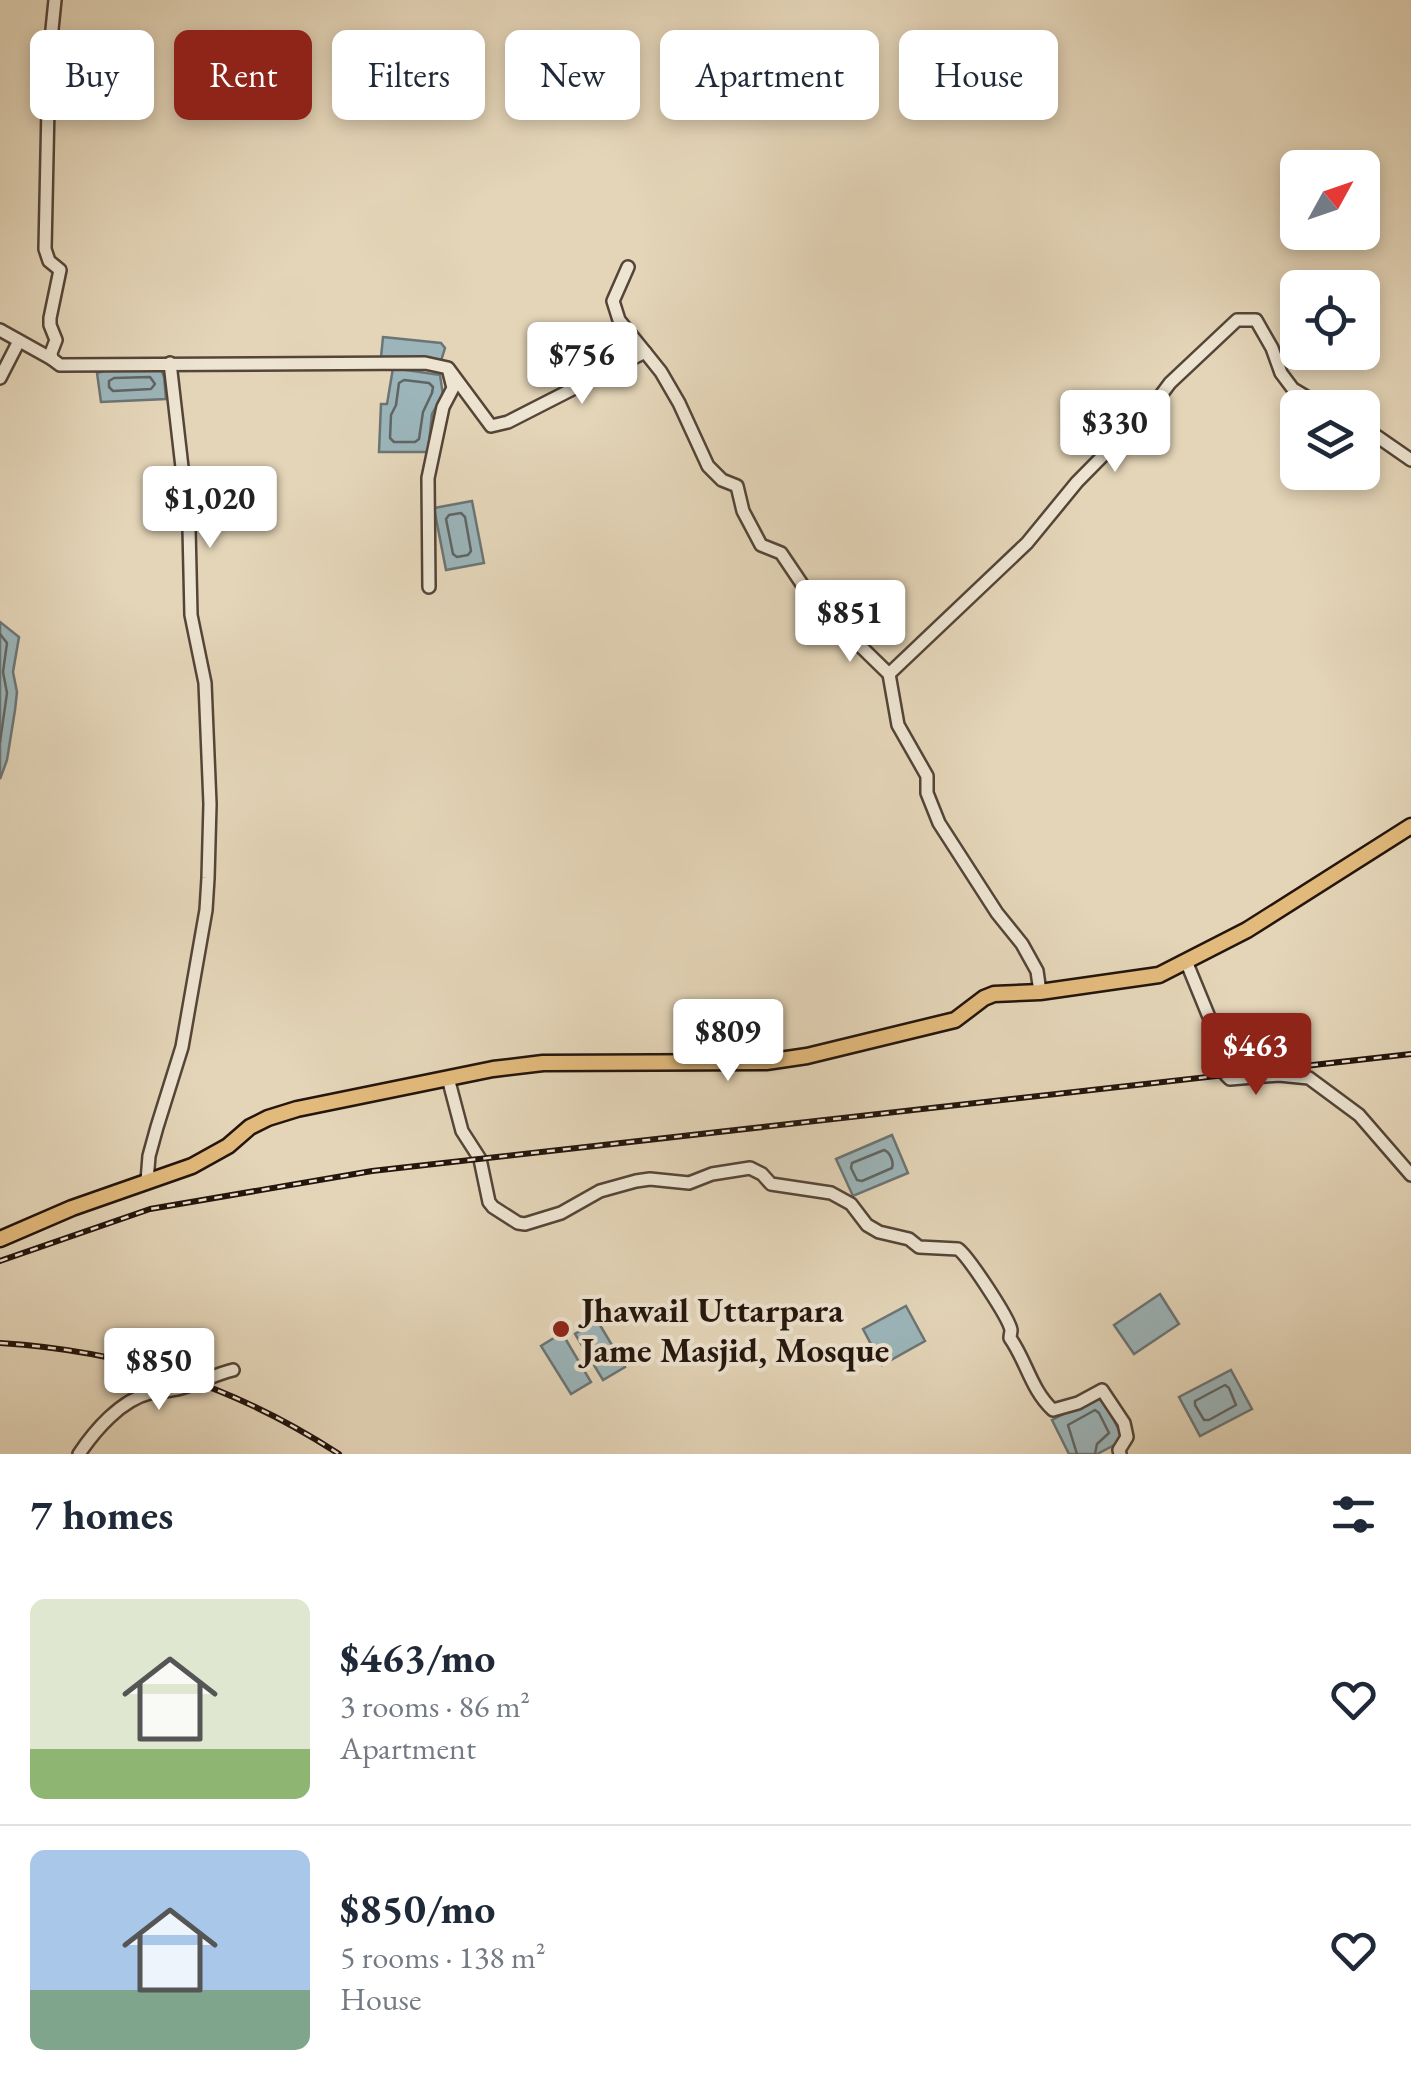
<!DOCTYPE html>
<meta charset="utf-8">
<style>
:root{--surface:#fff;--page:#f2f2f3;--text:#1f2937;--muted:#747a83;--line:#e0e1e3;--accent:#8f2418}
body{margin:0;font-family:"EB Garamond",serif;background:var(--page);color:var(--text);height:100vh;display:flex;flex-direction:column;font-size:38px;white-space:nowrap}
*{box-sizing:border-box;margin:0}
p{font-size:32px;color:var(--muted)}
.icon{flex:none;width:55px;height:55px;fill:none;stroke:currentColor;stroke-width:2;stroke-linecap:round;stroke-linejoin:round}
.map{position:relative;height:1454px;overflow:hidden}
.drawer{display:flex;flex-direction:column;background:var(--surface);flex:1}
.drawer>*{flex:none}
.guide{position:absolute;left:30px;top:30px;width:1352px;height:90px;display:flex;gap:20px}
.needle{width:65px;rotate:50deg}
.controls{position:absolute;left:1280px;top:150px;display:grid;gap:20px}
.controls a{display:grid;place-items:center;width:100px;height:100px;border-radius:15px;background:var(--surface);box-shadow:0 5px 15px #0003;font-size:50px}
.price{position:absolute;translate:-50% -85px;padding:0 22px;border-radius:10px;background:#fff;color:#222;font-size:32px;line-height:65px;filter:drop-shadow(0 2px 5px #0008)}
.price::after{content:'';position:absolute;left:50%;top:60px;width:30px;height:22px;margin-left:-15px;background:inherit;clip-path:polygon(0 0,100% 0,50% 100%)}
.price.active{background:var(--accent);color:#fff}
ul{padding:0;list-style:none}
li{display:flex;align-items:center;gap:30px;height:250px;padding:0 30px}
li+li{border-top:2px solid var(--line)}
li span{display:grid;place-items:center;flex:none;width:280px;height:200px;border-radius:15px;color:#555}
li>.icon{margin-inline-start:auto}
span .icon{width:120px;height:120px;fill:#fffc;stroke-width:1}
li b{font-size:42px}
h2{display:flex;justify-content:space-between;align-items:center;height:120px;padding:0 30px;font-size:42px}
.chip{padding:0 35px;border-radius:15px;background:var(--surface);box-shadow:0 5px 15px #0003;font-size:35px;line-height:90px}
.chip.active{background:var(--accent);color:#fff}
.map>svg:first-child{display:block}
</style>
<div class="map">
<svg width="1411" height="1454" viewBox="0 0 1411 1454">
<rect width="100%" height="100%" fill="#e4d5b8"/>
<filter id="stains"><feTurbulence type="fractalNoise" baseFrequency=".002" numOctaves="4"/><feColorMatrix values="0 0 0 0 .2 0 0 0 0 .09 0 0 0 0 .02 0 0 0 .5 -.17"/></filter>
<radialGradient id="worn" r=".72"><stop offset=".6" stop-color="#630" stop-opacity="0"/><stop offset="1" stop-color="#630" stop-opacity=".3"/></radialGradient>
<!-- water -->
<g fill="#9bb5ba" stroke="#6b7575" stroke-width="2.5">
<polygon points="62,49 89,53 90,68 94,74 89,82 92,85 87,104 58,110 50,105 57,52"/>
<polygon points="383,337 441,343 445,348 441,361 381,357"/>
<polygon points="160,366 164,377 166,399 101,402 97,373 113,368"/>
<polygon points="393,368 440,375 443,395 432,414 428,452 379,452 381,404 387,404"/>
<polygon points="472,501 484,563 446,570 434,508"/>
<polygon points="0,622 19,637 13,672 17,692 15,710 7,760 0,779"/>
<polygon points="892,1135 908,1173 853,1196 836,1159"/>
<polygon points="1160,1294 1179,1324 1134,1354 1114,1325"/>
<polygon points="906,1306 925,1341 882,1365 863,1329"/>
<polygon points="597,1320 625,1367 603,1380 575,1334"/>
<polygon points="562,1333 591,1382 571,1394 541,1346"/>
<polygon points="1231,1370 1252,1409 1200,1436 1179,1397"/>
<polygon points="1101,1395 1124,1440 1097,1454 1069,1454 1052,1420"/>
</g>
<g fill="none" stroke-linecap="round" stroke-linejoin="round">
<!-- shore -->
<g stroke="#606564" stroke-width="2.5">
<polygon points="150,377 155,384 151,389 113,391 109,387 109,381 114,378"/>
<polygon points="404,380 429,383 433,387 432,393 423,412 419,439 415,442 394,442 390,438 391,415 396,405 399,383"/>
<polygon points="461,513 465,517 471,551 468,555 457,557 453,554 446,519 449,515"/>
<polyline points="0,634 7,643 3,672 7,693 0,742"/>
<path d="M884,1150c6,2 10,12 8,18l-30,13 -5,-1 -6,-12 1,-5z"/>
<polygon points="1225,1385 1229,1388 1236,1405 1209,1420 1204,1420 1195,1405 1195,1401"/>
<polyline points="1077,1454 1068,1425 1095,1410 1099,1413 1109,1433 1097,1444 1095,1454"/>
</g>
<!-- minor casing -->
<g stroke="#544538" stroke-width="16">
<g id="minor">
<polyline points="55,0 49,59 45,249 49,261 60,270 50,318 50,325 56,340 51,353 52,359 60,365 425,363 448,368 491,426 508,422 645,352 619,320 613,301 628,267"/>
<polyline points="0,330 52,359"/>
<polyline points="645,352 661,372 679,403 708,466 722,480 737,486 743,511 761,545 781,553 812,599 889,674 898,725 927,776 927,793 939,823 997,913 1022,944 1037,971 1040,992"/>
<polyline points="0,378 19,341"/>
<polyline points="1362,426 1411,460"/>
<polyline points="429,587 428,478 443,407 453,388 449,372"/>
<polyline points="889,674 1027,543 1077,482 1155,403 1170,383 1237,320 1256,320 1272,348 1281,373 1293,389 1325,408"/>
<polyline points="1186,961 1223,1051 1226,1075 1230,1079 1279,1075 1309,1078 1359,1115 1411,1175"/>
<path d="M448,1078l14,53 18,28 9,43 4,5 25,16 7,1 36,-11 39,-22 36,-10 14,-2 39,4 23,-9 38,-6 12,6 9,10 60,9 20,11 16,21 12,7 30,7 10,8 39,2c10,7 51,69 53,81 0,3 -1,5 -1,8 16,22 21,52 43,72l25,-7 24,-13 22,33 3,14 -8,13 1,4"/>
<polyline points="147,1181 149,1156 157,1127 182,1047 206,910 208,878 210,804 205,683 191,615 189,528 170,363"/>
<path d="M79,1454c16,-24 42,-54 71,-61 10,-2 21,-2 31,-5 18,-5 35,-14 52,-18"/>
</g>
</g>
<!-- major casing -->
<g stroke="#24150d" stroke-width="19">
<polyline id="major" points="0,1239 72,1208 192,1166 228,1146 250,1127 268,1118 297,1109 493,1069 543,1063 766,1062 807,1056 955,1020 984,998 994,994 1040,992 1159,975 1247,930 1411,826"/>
</g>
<!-- minor -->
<use href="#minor" stroke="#ede4d1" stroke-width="11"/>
<!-- major -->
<use href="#major" stroke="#e2ba7c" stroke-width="14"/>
<!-- rail casing -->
<g stroke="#24150d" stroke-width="6">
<g id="rail">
<polyline points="0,1261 150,1209 372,1171 1411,1054"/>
<path d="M0,1343c126,8 233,42 339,111"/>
</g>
</g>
<!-- rail -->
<use href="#rail" stroke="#ede4d1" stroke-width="2.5" stroke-dasharray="8" stroke-linecap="butt"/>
</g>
<!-- markers -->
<circle fill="#8f2418" stroke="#ede4d1" stroke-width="4" cx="561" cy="1329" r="10"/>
<g text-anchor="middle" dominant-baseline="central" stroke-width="8" stroke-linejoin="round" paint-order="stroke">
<!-- poi labels -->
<g font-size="35" font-weight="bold" fill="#24150d" stroke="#ede4d1" text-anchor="start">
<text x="581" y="1309">Jhawail Uttarpara<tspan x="581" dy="40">Jame Masjid, Mosque</tspan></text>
</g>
</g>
<rect width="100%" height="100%" filter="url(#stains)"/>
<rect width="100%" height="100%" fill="url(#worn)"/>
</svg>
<div class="controls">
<a><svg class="needle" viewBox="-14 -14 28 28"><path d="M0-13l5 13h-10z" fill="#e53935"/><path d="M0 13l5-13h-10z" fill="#747a83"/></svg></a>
<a><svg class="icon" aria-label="locate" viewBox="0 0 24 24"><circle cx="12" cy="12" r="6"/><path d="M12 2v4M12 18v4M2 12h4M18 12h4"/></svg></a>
<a><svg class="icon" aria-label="layers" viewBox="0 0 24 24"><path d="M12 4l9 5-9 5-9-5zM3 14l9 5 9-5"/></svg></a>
</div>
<b class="price" style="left:582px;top:407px">$756</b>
<b class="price" style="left:1115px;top:475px">$330</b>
<b class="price" style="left:210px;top:551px">$1,020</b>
<b class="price" style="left:850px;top:665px">$851</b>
<b class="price" style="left:728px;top:1084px">$809</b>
<b class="price active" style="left:1256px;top:1098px">$463</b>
<b class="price" style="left:159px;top:1413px">$850</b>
<div class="guide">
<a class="chip">Buy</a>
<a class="chip active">Rent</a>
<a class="chip">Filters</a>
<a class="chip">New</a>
<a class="chip">Apartment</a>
<a class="chip">House</a>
</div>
</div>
<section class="drawer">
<h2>7 homes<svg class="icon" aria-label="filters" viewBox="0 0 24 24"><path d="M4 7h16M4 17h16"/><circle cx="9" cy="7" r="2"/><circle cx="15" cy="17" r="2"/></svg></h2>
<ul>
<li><span style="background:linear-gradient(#dfe7d0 75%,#8fb573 0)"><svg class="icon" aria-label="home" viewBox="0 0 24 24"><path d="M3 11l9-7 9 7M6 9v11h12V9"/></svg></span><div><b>$463/mo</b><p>3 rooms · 86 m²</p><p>Apartment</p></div><svg class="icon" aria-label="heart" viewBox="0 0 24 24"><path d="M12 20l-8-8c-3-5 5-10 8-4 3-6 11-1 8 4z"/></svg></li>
<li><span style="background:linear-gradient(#a9c7e8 70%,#7fa58c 0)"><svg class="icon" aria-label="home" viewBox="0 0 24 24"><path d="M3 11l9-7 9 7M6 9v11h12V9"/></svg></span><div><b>$850/mo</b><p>5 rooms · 138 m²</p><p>House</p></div><svg class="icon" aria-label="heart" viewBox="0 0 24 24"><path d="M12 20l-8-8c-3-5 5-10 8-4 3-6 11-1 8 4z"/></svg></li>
</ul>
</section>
